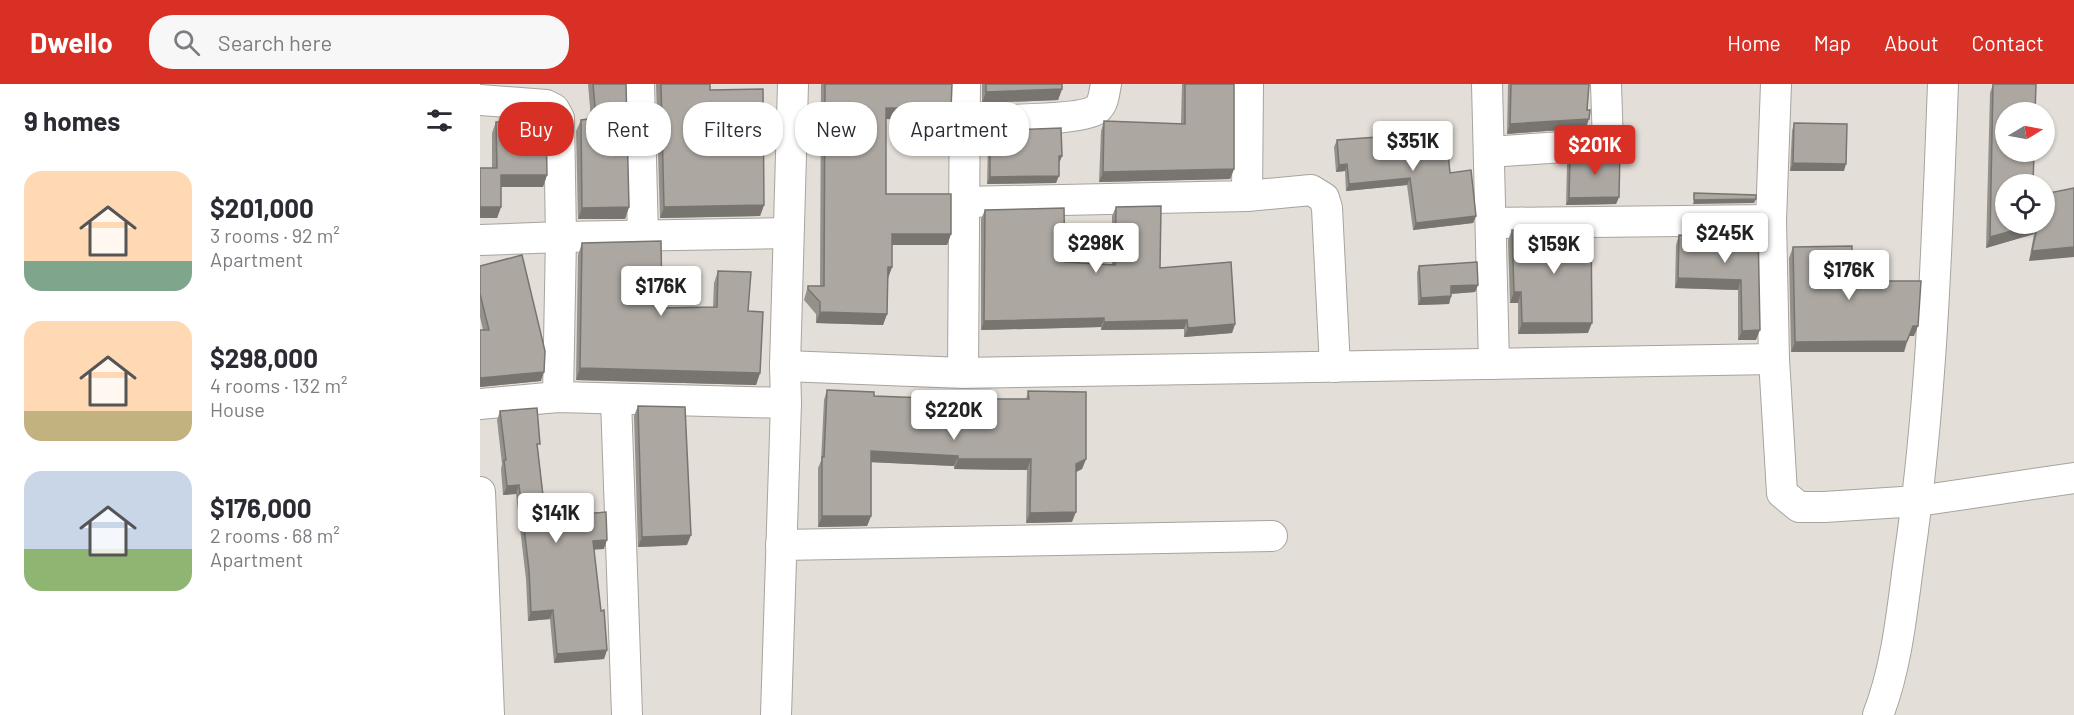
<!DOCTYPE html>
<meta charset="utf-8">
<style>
:root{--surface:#fff;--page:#f7f7f7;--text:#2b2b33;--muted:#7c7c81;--accent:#d93025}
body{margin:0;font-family:Barlow,sans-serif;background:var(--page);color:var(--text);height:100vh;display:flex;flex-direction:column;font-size:22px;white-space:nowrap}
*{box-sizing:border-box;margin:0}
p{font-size:20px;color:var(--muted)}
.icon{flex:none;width:33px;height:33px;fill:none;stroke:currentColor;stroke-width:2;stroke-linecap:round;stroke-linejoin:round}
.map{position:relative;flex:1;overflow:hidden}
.panel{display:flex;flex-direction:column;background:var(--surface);width:480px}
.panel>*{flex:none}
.hud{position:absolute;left:18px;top:18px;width:570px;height:54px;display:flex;gap:12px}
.needle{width:39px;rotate:80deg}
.buttons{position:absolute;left:1515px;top:18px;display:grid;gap:12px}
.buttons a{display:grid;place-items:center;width:60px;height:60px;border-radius:50%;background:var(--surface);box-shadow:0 2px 4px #0004;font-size:30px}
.price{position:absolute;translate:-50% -51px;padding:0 14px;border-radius:6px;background:#fff;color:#222;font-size:20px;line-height:39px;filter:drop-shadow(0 2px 3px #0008)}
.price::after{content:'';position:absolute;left:50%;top:36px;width:18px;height:14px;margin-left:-9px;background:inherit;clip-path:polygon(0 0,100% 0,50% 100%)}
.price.current{background:var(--accent);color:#fff}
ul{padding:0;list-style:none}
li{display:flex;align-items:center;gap:18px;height:150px;padding:0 24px}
li span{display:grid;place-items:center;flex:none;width:168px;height:120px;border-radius:18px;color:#555}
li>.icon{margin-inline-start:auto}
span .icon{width:72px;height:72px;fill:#fffc;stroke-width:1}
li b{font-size:26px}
h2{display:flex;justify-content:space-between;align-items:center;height:72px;padding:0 24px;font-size:26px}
.chip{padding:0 21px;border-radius:24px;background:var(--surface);box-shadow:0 2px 4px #0004;font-size:21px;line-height:54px}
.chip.current{background:var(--accent);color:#fff}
header{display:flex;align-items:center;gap:36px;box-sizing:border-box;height:84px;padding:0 30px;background:var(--accent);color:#fff}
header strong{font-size:28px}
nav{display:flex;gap:33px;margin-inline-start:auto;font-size:21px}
.search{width:420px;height:54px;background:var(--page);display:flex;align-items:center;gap:15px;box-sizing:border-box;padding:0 21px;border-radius:24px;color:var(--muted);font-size:22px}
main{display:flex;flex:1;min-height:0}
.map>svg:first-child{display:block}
</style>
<header>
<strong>Dwello</strong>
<div class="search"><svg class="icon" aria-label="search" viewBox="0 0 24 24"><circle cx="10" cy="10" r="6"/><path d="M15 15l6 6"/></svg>Search here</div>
<nav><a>Home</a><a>Map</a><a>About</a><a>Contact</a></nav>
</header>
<main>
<section class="panel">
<h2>9 homes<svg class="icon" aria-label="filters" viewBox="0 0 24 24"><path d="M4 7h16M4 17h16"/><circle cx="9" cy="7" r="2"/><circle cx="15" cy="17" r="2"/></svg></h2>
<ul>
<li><span style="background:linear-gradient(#ffd9b3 75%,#7fa58c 0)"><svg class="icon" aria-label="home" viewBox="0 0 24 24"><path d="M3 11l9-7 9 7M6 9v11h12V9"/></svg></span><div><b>$201,000</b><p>3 rooms · 92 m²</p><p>Apartment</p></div></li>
<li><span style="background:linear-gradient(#ffd9b3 75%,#c2b280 0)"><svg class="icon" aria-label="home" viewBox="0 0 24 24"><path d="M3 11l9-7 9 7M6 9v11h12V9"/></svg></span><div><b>$298,000</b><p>4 rooms · 132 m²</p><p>House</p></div></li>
<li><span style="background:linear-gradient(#c9d6e8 65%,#8fb573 0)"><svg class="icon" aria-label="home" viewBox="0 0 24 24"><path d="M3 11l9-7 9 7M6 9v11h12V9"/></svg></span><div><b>$176,000</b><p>2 rooms · 68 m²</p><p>Apartment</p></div></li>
</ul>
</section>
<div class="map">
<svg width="1594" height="631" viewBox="0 0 1594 631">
<rect width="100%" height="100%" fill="#e3ded7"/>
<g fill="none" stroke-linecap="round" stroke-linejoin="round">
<!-- minor casing -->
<g stroke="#a8a39d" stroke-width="32">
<g id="minor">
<polyline points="159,0 163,152"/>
<polyline points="1007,0 1014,280"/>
<polyline points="1296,0 1291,136 1294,275 1302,409 1319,423 1344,423 1438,417 1594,394"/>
<polyline points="0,16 66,21 74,25 79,34 81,153 78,313"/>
<path d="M484,37c24,-1 119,0 133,-12 7,-6 7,-16 9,-25"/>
<polyline points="1009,68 1128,60 1126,0"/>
<polyline points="767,112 831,106 844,114 847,124 855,283"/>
<polyline points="484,118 767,112 768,0"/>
<polyline points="1011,139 1291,136"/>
<polyline points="0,156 81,153 308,149"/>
<polyline points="305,282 483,289 1294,275"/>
<polyline points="483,289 485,0"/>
<polyline points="136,315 147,631"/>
<polyline points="0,320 78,313 306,319"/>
<polyline points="0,408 9,631"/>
<polyline points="301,461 792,452"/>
<polyline points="296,631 306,319 305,282 313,0"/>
<path d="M1398,631c19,-49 24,-104 31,-156 23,-156 28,-317 34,-475"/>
</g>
</g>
<!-- minor -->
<use href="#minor" stroke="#fff" stroke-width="30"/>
</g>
<!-- wall -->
<g fill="#94908a">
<polygon points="108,0 146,0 149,123 145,135 98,135 96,47 101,36 111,35"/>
<polygon points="176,0 230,0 230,6 284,121 280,132 180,134"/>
<polygon points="341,0 472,0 471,25 467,36 406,35 406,110 471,150 467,161 412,161 412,183 408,194 407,230 403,241 336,239 336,230 324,216 328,202 340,202"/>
<polygon points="502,0 582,0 582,5 578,16 502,19"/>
<polygon points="702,0 754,0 754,85 750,95 619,98 621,47 624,37 701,40"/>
<polygon points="1028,0 1109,0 1106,44 1027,50"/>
<polygon points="1513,0 1526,140 1594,104 1549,177 1554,150 1506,164 1510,9"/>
<polygon points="16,38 67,91 63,103 21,103 21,123 17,134 12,84 12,49"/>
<polygon points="1314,39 1364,87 1310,87 1312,47"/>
<polygon points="504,47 582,72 579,79 576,99 507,100 508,58 502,58 502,54"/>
<polygon points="857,56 970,89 996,132 993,139 933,146 927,101 866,107 865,87 856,88 854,63"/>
<polygon points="1132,70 1139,113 1136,120 1086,121 1087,80 1090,73"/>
<polygon points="636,123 680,184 755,240 752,249 704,253 704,245 621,246 621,243 501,246 501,135 505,126 585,178 632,181 632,132"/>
<polygon points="1209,144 1278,144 1276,256 1258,256 1258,206 1195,204 1196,161 1199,151 1206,151"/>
<polygon points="1032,146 1108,249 1038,250 1038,219 1030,219 1028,156"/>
<polygon points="102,159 182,224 233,223 234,199 238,187 268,227 280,289 276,301 96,296 98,171"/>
<polygon points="1313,163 1372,197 1434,252 1429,252 1424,268 1311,268 1309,174"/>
<polygon points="0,182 61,297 0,303 0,246 3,246 0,233"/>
<polygon points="939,182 998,201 995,208 971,210 971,212 969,220 938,221 937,189"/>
<polygon points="347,306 394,312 472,315 546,315 548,307 606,375 602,385 596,388 592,438 546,439 547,386 474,385 474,382 391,378 391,432 387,442 338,443 338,384 341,377 344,316"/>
<polygon points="158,322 207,461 158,463 154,332"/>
<polygon points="20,327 58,366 64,420 93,431 124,465 114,465 121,527 127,566 124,575 74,579 70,535 48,537 46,495 36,410 23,411 21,385 22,380 17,336"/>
</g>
<!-- shaded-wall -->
<g fill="#787571">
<polygon points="582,5 578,16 502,19 506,8"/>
<polygon points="406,24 471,25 467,36 402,35"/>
<polygon points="1109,35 1106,44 1027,50 1030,40"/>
<polygon points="504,51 510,51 508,58 502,58"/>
<polygon points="579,72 582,72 579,79 576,79"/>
<polygon points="1313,79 1366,80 1364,87 1310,87"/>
<polygon points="867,80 865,87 856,88 859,81"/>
<polygon points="754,85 750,95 619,98 623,88"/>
<polygon points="21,91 67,91 63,103 17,103"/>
<polygon points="579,92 576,99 507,100 510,93"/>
<polygon points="930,94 927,101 866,107 869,100"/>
<polygon points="1139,113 1136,120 1086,121 1089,114"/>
<polygon points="1276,115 1274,119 1213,120 1214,116"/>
<polygon points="284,121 280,132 180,134 184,123"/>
<polygon points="0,123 21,123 17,134 0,134"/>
<polygon points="149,123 145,135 98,135 102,124"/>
<polygon points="996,132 993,139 933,146 936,139"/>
<polygon points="1558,140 1554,150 1506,164 1510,153"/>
<polygon points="412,150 471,150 467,161 408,161"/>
<polygon points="1594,163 1594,173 1549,177 1552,167"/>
<polygon points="408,183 412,183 408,194 404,194"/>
<polygon points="1198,194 1261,196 1258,206 1195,204"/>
<polygon points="998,201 995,208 968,210 971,202"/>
<polygon points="1034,208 1041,208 1038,219 1030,219"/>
<polygon points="971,212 969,220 938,221 941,214"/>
<polygon points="340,228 407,230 403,241 336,239"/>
<polygon points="624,234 621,243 501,246 504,237"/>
<polygon points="707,236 704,245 621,246 624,238"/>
<polygon points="1042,239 1112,239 1108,249 1038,250"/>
<polygon points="755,240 752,249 704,253 708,244"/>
<polygon points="1433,242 1438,242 1434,252 1429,252"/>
<polygon points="1280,246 1276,256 1258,256 1262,247"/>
<polygon points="1427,257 1424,268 1311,268 1315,258"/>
<polygon points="100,284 280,289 276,301 96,296"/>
<polygon points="64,288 61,297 0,303 0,294"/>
<polygon points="391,367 478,372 474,382 387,378"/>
<polygon points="478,375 551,375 547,386 474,385"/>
<polygon points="606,375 602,385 592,390 596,380"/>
<polygon points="39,401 36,410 23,411 27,402"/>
<polygon points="596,428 592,438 546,439 550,429"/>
<polygon points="342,432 391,432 387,442 338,443"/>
<polygon points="211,451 207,461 158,463 162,453"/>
<polygon points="127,456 124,465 110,466 113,457"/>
<polygon points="73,526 70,535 48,537 51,528"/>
<polygon points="127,566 124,575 74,579 77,570"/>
</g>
<!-- building -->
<g fill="#aca7a1" stroke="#787571" stroke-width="1.5">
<polygon points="113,0 146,0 149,123 102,124 101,36 116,34"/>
<polygon points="181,0 230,0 230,6 283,5 284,121 184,123"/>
<polygon points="345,0 472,0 471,25 406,24 406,110 471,110 471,150 412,150 412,183 408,183 407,230 340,228 340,218 328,205 328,202 344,202"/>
<polygon points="506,0 582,0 582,5 506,8"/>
<polygon points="705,0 754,0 754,85 623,88 624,37 705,40"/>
<polygon points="1031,0 1109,0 1107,26 1110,26 1109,35 1030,40"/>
<polygon points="1513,0 1556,0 1555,28 1526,28 1526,68 1554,68 1553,100 1526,100 1526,140 1557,140 1510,153"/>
<polygon points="16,38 66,38 67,91 21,91 21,123 0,123 0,84 17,84"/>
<polygon points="1314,39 1367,40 1366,80 1313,79"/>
<polygon points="581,44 582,72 579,72 579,92 510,93 510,51 504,51 504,47"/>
<polygon points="966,48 970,89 991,86 996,132 936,139 930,94 869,100 867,80 859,81 857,56"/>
<polygon points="1140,67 1139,113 1089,114 1090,73 1132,70"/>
<polygon points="1594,104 1594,163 1552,167 1558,140 1564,140 1564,110"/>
<polygon points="1214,109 1276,111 1276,115 1214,116"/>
<polygon points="681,122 680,184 751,178 755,240 708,244 707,236 624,238 624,234 504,237 505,126 584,124 585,178 635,181 636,123"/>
<polygon points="1209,144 1278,144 1280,246 1262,247 1261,196 1198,194 1199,151 1208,152"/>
<polygon points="1111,145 1112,239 1042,239 1041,208 1034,208 1032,146"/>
<polygon points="181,157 182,224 237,223 238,187 271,188 268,227 283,228 280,289 100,284 102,159"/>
<polygon points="1372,162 1372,197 1441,197 1438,242 1433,242 1427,257 1315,258 1313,163"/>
<polygon points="42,171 65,267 64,288 0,294 0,246 9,246 0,210 0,182"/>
<polygon points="997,178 998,201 971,202 971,212 941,214 939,182"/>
<polygon points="347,306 394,308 394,312 472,315 549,315 548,307 606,308 606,375 596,380 596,428 550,429 551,375 478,375 478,372 391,367 391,432 342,432 342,373 344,373"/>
<polygon points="158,322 205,323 211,451 162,453"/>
<polygon points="57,324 60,360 57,360 64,420 91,418 93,431 126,428 127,456 113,457 121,527 124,526 127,566 77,570 73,526 51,528 49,486 39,401 27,402 24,376 26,376 20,327"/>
</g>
</svg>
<div class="buttons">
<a><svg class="needle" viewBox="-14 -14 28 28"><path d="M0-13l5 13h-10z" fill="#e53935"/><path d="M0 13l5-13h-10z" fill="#7c7c81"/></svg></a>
<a><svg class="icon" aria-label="locate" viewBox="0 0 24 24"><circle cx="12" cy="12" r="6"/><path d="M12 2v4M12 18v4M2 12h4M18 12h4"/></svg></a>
</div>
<b class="price" style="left:933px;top:88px">$351K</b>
<b class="price current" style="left:1115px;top:92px">$201K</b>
<b class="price" style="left:1245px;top:180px">$245K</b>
<b class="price" style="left:616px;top:190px">$298K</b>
<b class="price" style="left:1074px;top:191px">$159K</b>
<b class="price" style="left:1369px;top:217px">$176K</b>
<b class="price" style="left:181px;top:233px">$176K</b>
<b class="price" style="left:474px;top:357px">$220K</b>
<b class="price" style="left:76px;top:460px">$141K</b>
<div class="hud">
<a class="chip current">Buy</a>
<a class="chip">Rent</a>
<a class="chip">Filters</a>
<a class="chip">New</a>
<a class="chip">Apartment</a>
</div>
</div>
</main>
